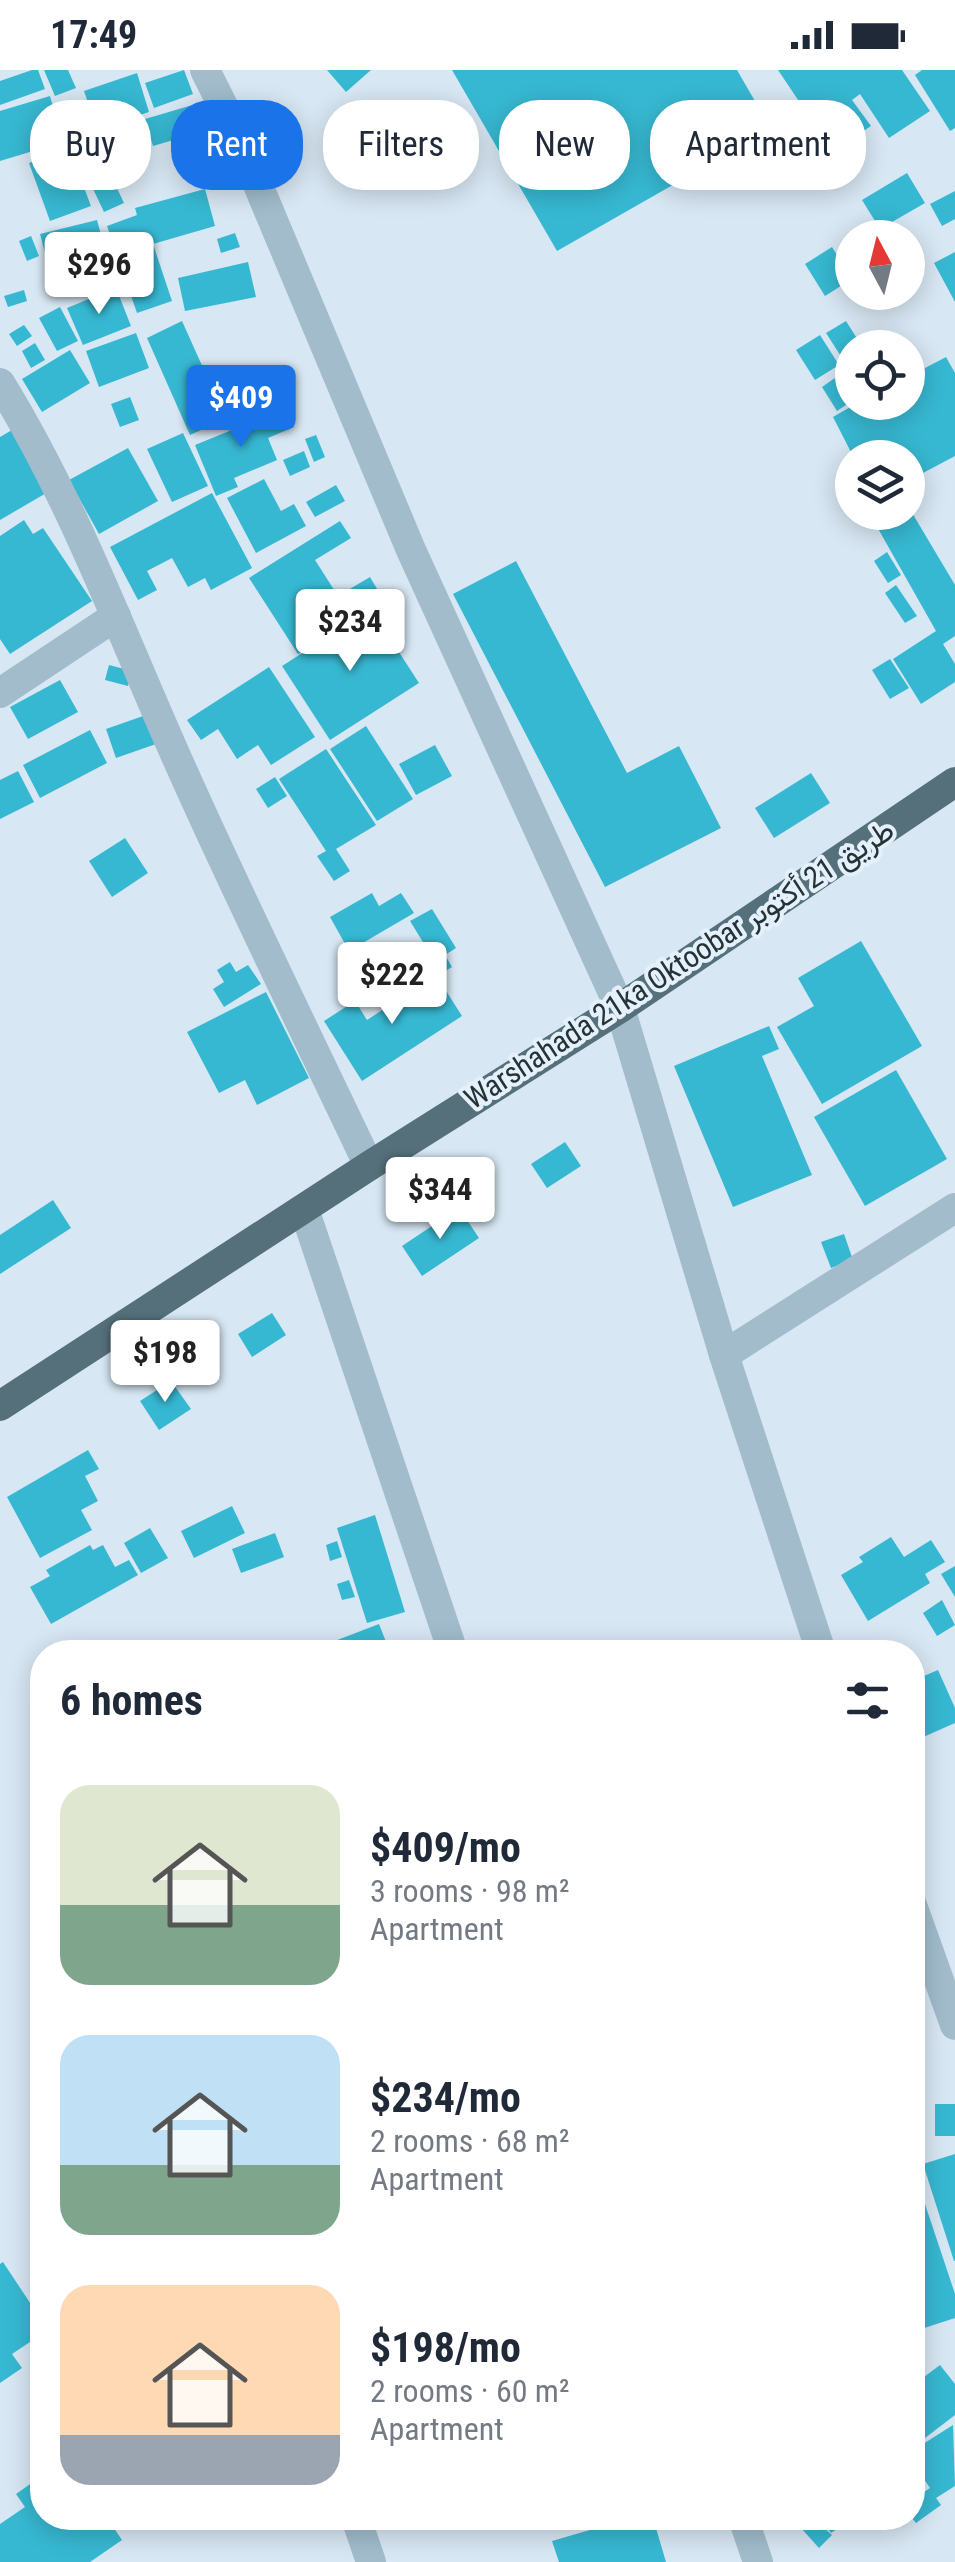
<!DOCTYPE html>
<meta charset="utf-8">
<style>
:root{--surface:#fff;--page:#f2f2f3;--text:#1f2937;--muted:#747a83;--accent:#1a73e8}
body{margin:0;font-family:"Roboto Condensed",Vazirmatn,sans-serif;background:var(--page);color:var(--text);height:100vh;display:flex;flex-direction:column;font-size:38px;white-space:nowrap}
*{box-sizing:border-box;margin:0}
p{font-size:32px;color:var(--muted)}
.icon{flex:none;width:55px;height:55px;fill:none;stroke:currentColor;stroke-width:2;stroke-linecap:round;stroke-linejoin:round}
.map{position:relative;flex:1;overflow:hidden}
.details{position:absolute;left:30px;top:1570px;width:895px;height:890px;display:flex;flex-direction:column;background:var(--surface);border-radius:40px;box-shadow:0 5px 25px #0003}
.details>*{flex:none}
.top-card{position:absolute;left:30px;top:30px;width:895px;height:90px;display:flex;gap:20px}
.needle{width:65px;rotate:353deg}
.fabs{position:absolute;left:835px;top:150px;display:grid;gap:20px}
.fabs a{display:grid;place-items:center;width:90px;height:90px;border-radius:50%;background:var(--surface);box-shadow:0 5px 25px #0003;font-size:50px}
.price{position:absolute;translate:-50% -85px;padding:0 22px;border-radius:10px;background:#fff;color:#222;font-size:32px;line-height:65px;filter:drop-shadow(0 2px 5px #0008)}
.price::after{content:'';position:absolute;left:50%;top:60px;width:30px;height:22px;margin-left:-15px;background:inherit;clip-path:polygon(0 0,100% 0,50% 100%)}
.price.selected{background:var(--accent);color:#fff}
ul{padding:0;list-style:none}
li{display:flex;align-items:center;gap:30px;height:250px;padding:0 30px}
li span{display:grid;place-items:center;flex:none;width:280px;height:200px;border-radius:30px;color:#555}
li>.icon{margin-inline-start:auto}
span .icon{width:120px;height:120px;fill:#fffc;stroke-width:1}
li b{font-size:42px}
h2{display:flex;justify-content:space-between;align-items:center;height:120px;padding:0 30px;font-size:42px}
.pill{padding:0 35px;border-radius:40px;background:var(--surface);box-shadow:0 5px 25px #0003;font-size:35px;line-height:90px}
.pill.selected{background:var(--accent);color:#fff}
.status{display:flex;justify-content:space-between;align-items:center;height:70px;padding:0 50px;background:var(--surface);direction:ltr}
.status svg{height:28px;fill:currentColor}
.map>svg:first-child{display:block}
</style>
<div class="status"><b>17:49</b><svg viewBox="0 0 49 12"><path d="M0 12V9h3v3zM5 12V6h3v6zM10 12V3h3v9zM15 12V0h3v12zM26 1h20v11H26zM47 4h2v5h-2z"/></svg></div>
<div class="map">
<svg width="955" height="2492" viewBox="0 0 955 2492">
<rect width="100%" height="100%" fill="#d7e7f3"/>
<!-- building -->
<g fill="#37b8d2">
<polygon points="32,0 38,0 45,19 0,35 0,11"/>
<polygon points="44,0 68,0 76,18 55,26"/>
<polygon points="184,0 193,24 154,38 145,13"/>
<polygon points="327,0 371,0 346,22"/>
<polygon points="452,0 737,0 771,59 557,181"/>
<polygon points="778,0 902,0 930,41 889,68 860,24 852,30 871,56 862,62 854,49 825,70"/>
<polygon points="922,0 955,0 955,58 950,61 915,5"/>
<polygon points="137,3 149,42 97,59 84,21"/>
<polygon points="50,26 63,72 0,91 0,41"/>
<polygon points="196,34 204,61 153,76 145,49"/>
<polygon points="80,41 83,62 67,64 64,43"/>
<polygon points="120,56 128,73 113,81 104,64"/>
<polygon points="357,56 373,97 350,106 333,66"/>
<polygon points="86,71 98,90 84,98 72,80"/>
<polygon points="69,78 91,136 50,151 29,93"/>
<polygon points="106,95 124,133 104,142 86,104"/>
<polygon points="188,96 202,97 201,112 187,111"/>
<polygon points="907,103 925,133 880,159 862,130"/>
<polygon points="205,119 215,156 153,174 172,231 137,243 107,156 137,145 135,138"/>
<polygon points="955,121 955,149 942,156 930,134"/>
<polygon points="97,150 106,183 49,198 40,164"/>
<polygon points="235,163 240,177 221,183 217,169"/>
<polygon points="31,166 39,186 27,191 19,171"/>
<polygon points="832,177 852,209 825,226 805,194"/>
<polygon points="955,182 955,232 934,193"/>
<polygon points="248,192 256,227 185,241 178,208"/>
<polygon points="116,218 131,256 83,275 67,238"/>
<polygon points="24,220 27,231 8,237 4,226"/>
<polygon points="60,237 78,271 57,281 39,248"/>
<polygon points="182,251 226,349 190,365 147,268"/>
<polygon points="846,251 863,278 852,278 852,286 844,291 826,263"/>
<polygon points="24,255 32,266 17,276 9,264"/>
<polygon points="136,263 149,298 99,317 86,281"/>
<polygon points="820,265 839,295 815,310 796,280"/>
<polygon points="35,273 45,290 31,298 22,281"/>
<polygon points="70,280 90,313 42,342 22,309"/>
<polygon points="946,287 955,303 955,386 908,411 908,388 854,388 833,347 859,332 908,332 908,307"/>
<polygon points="852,296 852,331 837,341 822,317"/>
<polygon points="130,327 139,350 120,357 111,334"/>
<polygon points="286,338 294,357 268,368 277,390 234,408 238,417 216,426 195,375"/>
<polygon points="12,360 48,422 0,450 0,367"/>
<polygon points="183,363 208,416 172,432 147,379"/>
<polygon points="316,365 325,387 314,392 305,369"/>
<polygon points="128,378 158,431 99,464 69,410"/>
<polygon points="304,381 310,397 290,406 283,390"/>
<polygon points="264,409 281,441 294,434 306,456 256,483 227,428"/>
<polygon points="336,415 345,431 315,447 306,432"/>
<polygon points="212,423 252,498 211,520 205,508 188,517 172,488 147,501 157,520 138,530 110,477"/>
<polygon points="908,436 955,515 955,566 943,574 955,594 955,612 921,634 893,589 936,561 876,455 897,442 908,442"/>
<polygon points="24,450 33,464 43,458 92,531 10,584 0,569 0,466"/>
<polygon points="340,451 351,468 315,490 338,526 370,507 383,529 298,584 249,508"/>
<polygon points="887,482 901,505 888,513 874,491"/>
<polygon points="516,491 627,703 679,676 721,758 605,817 453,524"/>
<polygon points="896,515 917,546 905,553 885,523"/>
<polygon points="371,539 419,613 330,670 282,596"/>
<polygon points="890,589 909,618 890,629 872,600"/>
<polygon points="109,595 132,601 128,616 105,610"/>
<polygon points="269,597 315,667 271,695 258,675 237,689 218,659 201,670 187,650"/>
<polygon points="60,610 78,642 28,669 10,637"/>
<polygon points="146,645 156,674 116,688 106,659"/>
<polygon points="366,656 413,729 377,751 330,679"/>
<polygon points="90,660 107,693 40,728 23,695"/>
<polygon points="435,675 452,706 416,725 399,694"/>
<polygon points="326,679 376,755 336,779 350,801 334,811 317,786 326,781 279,709"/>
<polygon points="18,701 34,732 0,749 0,710"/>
<polygon points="811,703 830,733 774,768 755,738"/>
<polygon points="275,707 287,726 268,738 256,719"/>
<polygon points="125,768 148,803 112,827 89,791"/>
<polygon points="372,823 379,836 401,823 414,843 349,881 330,847"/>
<polygon points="432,839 456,878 445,885 452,897 442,903 410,851"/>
<polygon points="861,871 922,976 822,1034 777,957 814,936 798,908"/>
<polygon points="230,892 236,902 248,895 261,914 224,937 213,919 224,912 217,900"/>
<polygon points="436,905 462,946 362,1011 324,951 355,931 367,950"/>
<polygon points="266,922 309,1008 257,1035 245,1010 219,1023 187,962"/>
<polygon points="769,956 779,979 762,986 812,1105 733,1137 674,996"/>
<polygon points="896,1000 947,1089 865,1136 814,1047"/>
<polygon points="565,1072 581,1096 547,1118 531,1094"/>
<polygon points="53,1130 71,1158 0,1204 0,1165"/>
<polygon points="459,1138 479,1168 422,1206 402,1176"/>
<polygon points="844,1164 853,1190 831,1198 821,1172"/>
<polygon points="272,1243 286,1265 252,1287 238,1264"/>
<polygon points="171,1311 191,1339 159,1360 140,1331"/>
<polygon points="88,1380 99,1399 85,1406 98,1431 81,1440 92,1460 40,1488 7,1427"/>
<polygon points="232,1436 245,1463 194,1488 181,1461"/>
<polygon points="375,1445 405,1542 367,1553 337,1458"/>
<polygon points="150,1458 168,1488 141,1503 124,1473"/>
<polygon points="275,1463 284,1487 241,1503 232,1479"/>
<polygon points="891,1467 904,1487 931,1470 945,1492 925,1504 930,1513 868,1551 841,1505 863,1492 859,1487"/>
<polygon points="337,1471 342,1487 330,1491 326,1475"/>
<polygon points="90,1475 93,1480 103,1475 115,1497 129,1490 138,1505 51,1554 30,1517 50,1506 46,1500"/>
<polygon points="955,1496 955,1527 941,1504"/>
<polygon points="349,1510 355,1527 342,1530 337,1514"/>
<polygon points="942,1530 955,1555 937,1566 923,1543"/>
<polygon points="379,1554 390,1582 306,1582"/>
<polygon points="938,1600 955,1638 955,1653 912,1672 912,1611"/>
<rect x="935" y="2034" width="20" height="32"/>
<polygon points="955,2084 955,2191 954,2191 923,2094"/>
<polygon points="920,2119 955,2224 955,2248 912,2262 912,2122"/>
<polygon points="3,2192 42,2251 42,2264 12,2284 22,2298 0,2313 0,2194"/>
<polygon points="940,2295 955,2314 955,2345 912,2378 912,2316"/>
<polygon points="953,2355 955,2416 936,2428 941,2435 916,2453 912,2448 912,2430 930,2418 912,2392 912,2381"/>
<polygon points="36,2410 42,2419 42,2448 107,2448 122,2470 90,2492 0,2492 0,2454 25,2437 16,2424"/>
<polygon points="631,2448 653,2448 666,2492 559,2492 552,2471"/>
<polygon points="812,2448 832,2465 819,2478 801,2458"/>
<polygon points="820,2448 854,2448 831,2463"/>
</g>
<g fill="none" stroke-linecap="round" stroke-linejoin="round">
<!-- minor -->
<g stroke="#a2bccc" stroke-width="30">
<polyline points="205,0 235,60 411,480 620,938 724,1285 821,1582"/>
<path d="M0,313c76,123 125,261 184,391 59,132 123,261 185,392"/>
<polyline points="0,623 116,546"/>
<polyline points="304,1139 453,1582"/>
<polyline points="724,1285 955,1138"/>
<polyline points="912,1835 955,1955"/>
<polyline points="356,2448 371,2492"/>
<polyline points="743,2448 758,2492"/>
</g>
<!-- major -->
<polyline stroke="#55707a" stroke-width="30" points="0,1336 369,1096 620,938 955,712"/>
</g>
<g text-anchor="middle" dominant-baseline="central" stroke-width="8" stroke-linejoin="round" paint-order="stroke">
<!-- street labels -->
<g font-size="30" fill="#253236" stroke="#e4f0fb">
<text transform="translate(679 894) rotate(-33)">Warshahada 21ka Oktoobar طريق 21 أكتوبر</text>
</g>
</g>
</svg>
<div class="fabs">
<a><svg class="needle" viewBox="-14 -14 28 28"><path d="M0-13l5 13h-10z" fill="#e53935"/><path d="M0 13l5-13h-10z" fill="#747a83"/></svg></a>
<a><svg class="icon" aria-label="locate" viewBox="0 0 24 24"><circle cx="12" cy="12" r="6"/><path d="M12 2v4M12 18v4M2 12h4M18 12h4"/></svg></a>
<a><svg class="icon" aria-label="layers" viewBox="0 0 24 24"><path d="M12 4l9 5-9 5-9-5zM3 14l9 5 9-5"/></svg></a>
</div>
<b class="price" style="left:99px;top:247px">$296</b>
<b class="price selected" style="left:241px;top:380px">$409</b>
<b class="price" style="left:350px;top:604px">$234</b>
<b class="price" style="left:392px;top:957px">$222</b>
<b class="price" style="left:440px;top:1172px">$344</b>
<b class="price" style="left:165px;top:1335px">$198</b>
<div class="top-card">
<a class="pill">Buy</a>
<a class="pill selected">Rent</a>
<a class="pill">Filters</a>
<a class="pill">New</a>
<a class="pill">Apartment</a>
</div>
<section class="details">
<h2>6 homes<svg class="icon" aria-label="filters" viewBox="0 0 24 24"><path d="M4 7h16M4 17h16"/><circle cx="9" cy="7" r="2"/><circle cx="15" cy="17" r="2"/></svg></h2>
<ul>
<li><span style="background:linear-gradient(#dfe7d0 60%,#7fa58c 0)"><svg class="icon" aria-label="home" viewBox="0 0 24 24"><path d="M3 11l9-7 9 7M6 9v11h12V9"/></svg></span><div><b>$409/mo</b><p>3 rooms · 98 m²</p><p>Apartment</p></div></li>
<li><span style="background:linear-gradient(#bfe0f5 65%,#7fa58c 0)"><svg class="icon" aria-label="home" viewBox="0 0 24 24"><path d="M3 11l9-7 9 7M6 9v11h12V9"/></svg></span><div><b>$234/mo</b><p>2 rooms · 68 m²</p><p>Apartment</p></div></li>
<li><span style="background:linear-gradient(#ffd9b3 75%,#9aa5b1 0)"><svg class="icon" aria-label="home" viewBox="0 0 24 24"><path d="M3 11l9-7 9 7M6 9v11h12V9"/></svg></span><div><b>$198/mo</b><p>2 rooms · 60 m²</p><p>Apartment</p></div></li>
</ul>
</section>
</div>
